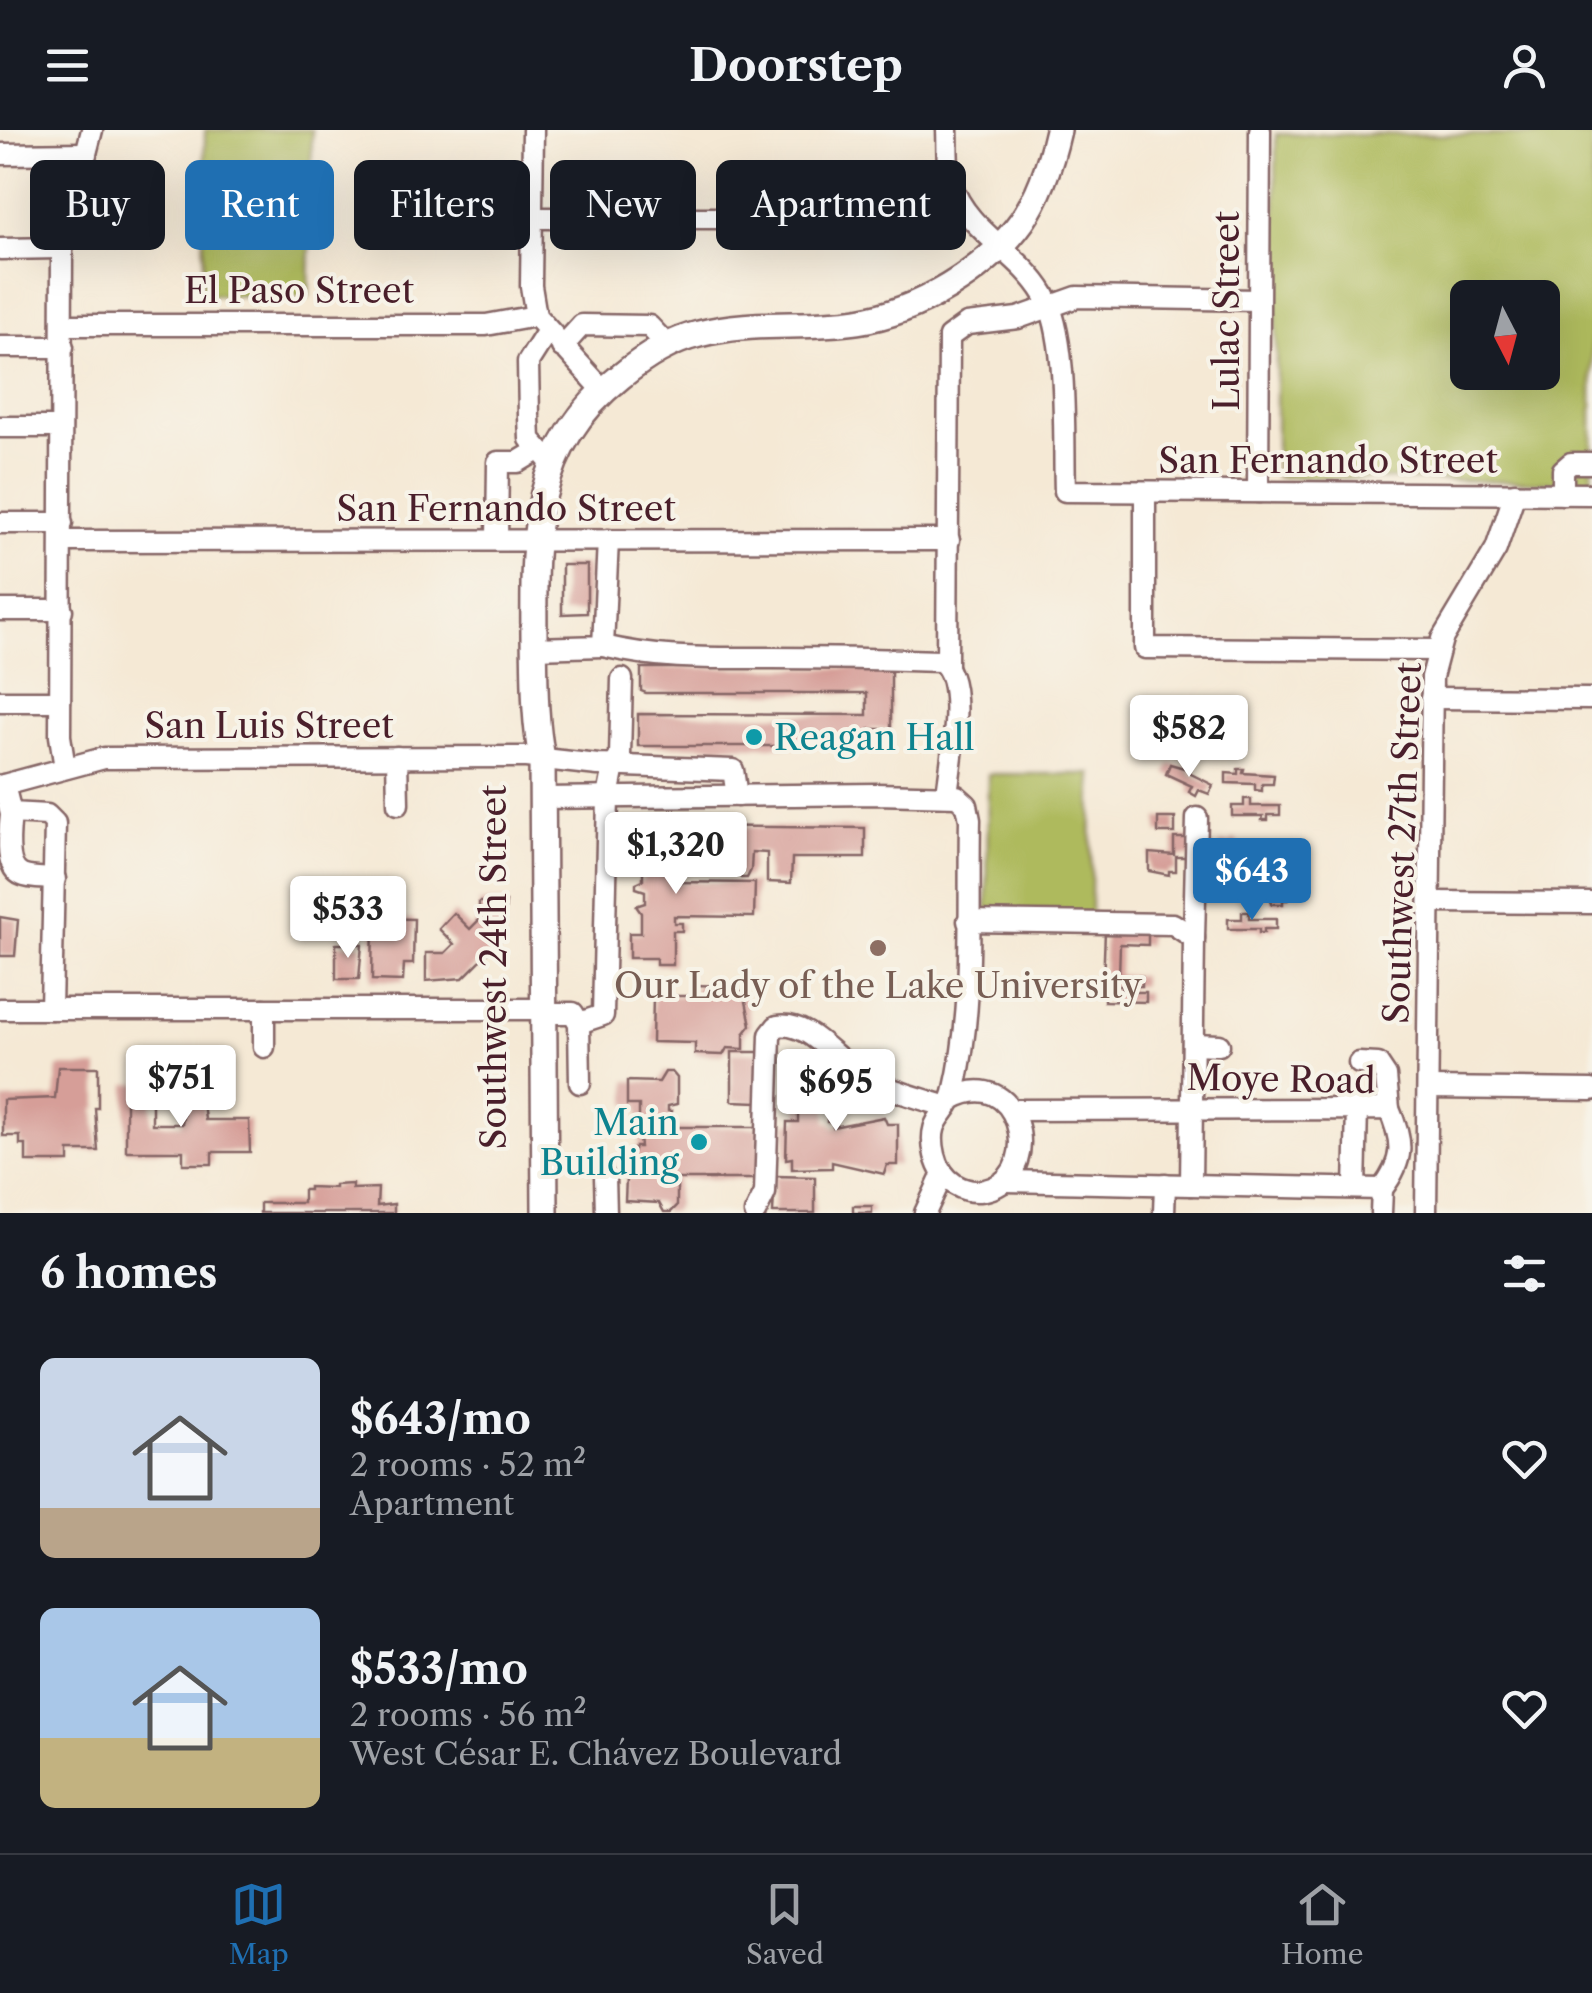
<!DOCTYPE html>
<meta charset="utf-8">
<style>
:root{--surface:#171b24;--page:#20242c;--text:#f1f3f6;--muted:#9ea1a6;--line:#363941;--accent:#1f6fb2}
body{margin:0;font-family:"Libre Caslon Text",serif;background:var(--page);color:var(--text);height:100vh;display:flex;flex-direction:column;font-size:38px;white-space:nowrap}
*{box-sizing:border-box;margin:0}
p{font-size:32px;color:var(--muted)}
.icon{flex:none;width:55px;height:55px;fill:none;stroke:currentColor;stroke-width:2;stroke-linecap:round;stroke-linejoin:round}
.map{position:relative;height:1083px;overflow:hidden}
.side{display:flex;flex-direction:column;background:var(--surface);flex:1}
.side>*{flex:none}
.guide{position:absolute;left:30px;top:30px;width:1000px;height:90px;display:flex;gap:20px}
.needle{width:65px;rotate:174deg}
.tools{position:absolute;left:1450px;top:150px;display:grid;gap:20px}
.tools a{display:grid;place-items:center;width:110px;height:110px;border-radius:15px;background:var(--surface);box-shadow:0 10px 40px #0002;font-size:50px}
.price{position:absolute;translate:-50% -85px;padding:0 22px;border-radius:10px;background:#fff;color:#222;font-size:32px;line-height:65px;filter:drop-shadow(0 2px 5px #0008)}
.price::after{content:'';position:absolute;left:50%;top:60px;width:30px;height:22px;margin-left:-15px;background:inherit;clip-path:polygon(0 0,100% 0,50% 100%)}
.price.on{background:var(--accent);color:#fff}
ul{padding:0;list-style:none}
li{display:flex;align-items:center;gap:30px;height:250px;padding:0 40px}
li span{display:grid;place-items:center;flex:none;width:280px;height:200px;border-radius:15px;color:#555}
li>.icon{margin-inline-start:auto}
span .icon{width:120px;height:120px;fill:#fffc;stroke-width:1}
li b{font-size:42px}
h2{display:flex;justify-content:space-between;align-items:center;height:120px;padding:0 40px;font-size:42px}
.pill{padding:0 35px;border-radius:15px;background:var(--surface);box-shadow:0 10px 40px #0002;font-size:35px;line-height:90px}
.pill.on{background:var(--accent);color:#fff}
header{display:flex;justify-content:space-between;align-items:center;height:130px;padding:0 40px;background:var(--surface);font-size:45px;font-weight:700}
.dock{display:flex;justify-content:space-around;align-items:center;height:140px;border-top:2px solid var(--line);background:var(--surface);font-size:28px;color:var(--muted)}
.dock a{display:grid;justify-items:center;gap:5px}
.dock .on{color:var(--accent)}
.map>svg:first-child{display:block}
</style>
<header><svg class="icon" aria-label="menu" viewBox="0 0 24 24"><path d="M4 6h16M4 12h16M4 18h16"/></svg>Doorstep<svg class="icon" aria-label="person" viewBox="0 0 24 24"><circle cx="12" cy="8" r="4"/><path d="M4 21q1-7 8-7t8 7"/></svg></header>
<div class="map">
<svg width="1592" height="1083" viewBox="0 0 1592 1083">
<rect width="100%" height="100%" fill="#f7f3e8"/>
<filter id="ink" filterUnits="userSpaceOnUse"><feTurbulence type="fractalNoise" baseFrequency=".01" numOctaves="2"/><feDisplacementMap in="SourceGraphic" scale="20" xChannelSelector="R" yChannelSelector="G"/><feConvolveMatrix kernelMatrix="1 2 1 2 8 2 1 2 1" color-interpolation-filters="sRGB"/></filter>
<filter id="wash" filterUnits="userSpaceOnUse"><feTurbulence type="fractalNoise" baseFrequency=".0048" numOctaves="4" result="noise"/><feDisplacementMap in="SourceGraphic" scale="40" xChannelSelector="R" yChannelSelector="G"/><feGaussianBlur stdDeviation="2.25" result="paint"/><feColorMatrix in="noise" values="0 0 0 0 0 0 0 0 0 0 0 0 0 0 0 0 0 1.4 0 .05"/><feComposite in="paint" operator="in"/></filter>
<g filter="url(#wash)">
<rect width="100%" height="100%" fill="#f5e9d5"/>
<!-- green -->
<g fill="#aeba5d" stroke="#7c6c44" stroke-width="2.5" fill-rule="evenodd">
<polygon points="205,0 312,0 309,167 203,165"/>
<path d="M1276,4l316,1v348l-316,-6zM1468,168h74v74h-74z"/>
<polygon points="988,644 1092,644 1091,785 987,785"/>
</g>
<g id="blocks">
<!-- building -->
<g fill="#d69e98">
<polygon points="562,435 587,435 587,483 562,484"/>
<polygon points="641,538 891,538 891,599 870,599 870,616 638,616 638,584 867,585 867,563 646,563 641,561"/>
<polygon points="1170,634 1191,640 1189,643 1213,655 1209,664 1199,660 1196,666 1189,662 1192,656 1166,644"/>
<polygon points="1238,639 1244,639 1243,643 1274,645 1273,654 1262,654 1262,661 1255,660 1255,654 1226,653 1226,643 1238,644"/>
<polygon points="1244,669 1251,669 1251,676 1280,676 1280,685 1268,685 1268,690 1262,690 1263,686 1232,686 1232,676 1244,676"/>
<rect x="1158" y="688" width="17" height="15"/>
<polygon points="656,696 675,697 675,732 683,733 683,742 674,742 674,752 755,753 754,787 674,786 674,793 682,793 682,801 673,801 673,835 656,835 656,828 629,828 629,803 641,803 641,783 636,776 645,773 645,761 636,758 636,753 643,750 643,730 628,730 628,704 656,705"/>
<polygon points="687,696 865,698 865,728 792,728 791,753 767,752 767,723 752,722 751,740 747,748 741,748 736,741 736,722 687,722"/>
<polygon points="1174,708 1192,708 1192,727 1176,727 1176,741 1169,741 1169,745 1149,741 1149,723 1174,725"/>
<polygon points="1232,709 1237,710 1237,714 1268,714 1268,723 1255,723 1255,729 1244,729 1244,724 1220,723 1220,713 1232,713"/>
<polygon points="1272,726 1283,726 1283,738 1287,738 1287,742 1283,742 1282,766 1288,766 1288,770 1283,770 1283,774 1271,774 1271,764 1266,764 1266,747 1271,747"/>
<polygon points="479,772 506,772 503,808 463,848 426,851 426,823 445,823 454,814 439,799 454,783 470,799 479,790"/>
<polygon points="1242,782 1249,782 1249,789 1276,789 1276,799 1264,799 1264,803 1259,803 1259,799 1228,799 1228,789 1242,789"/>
<polygon points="0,787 18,790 15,826 0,826"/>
<polygon points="373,788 414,789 413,834 404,834 403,851 372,850"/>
<polygon points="1105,800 1148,801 1148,815 1120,814 1119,845 1142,846 1142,856 1129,856 1129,862 1146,862 1146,872 1104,871 1104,861 1121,861 1121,856 1103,855"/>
<polygon points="336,814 362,814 359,849 336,849"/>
<polygon points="695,855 724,856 728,862 744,862 751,895 744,904 744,919 727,918 723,925 695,924 695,913 652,912 653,866 695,866"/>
<polygon points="732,922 759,922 758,972 732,971"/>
<polygon points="799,931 816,931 816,957 827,957 827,992 832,992 833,997 884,987 887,994 898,994 898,1035 887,1035 884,1044 832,1032 832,1038 792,1039 792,1028 786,1029 787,992 798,992 798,963 793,963 793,956 799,956"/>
<polygon points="58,937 98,937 98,978 95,978 98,1021 69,1021 69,1032 26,1032 26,1015 20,1015 20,1006 3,1006 3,970 55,968"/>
<polygon points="665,942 672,942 677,948 677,974 668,976 668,981 672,981 671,997 758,997 764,1049 677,1049 677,1076 671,1082 664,1082 659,1073 625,1071 626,1048 638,1048 637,1032 631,1028 635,1017 640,1017 639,1007 636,1008 631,998 634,994 639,995 639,975 627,975 627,951 659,952"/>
<polygon points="152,953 152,994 182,994 185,973 203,972 205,990 249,990 250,1022 212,1022 212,1034 183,1034 183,1021 126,1021 126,954"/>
<polygon points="775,1046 815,1047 815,1083 773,1083"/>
<polygon points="352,1054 352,1059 378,1058 377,1076 394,1074 394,1083 260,1083 260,1073 303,1073 303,1060 309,1060 309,1057 335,1058 335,1055"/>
<rect x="853" y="1076" width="19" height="7"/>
</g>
</g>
</g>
<g filter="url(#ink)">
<use href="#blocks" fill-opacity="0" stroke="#866666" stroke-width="2.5"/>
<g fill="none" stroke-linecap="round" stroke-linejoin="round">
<!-- minor casing -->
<g stroke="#866666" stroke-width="25">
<g id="minor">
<polyline points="533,0 531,156 536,186 603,260"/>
<path d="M947,0c1,17 -1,37 4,53 15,48 68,69 93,111 25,44 19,145 21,197l527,3"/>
<polyline points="0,24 86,23"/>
<polyline points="532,88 939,88 957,68"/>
<polyline points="0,119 62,118"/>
<polyline points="62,195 486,195 536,186"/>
<polyline points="547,202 528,232 529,287 530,309 552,334"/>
<polyline points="0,217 63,217"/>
<polyline points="562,217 582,195 649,196 668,216"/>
<polyline points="0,297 61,297"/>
<polyline points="1145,362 1145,518 1438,520"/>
<polyline points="1258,362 1260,0"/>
<polyline points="1563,364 1563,340 1571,333 1592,333"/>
<polyline points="0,393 62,393"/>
<polyline points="497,410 498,332 518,332 538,320"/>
<polyline points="62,411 949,410"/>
<polyline points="0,480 62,480"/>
<path d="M603,516c59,14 108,12 168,12 56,0 112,1 169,3 28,17 10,103 7,134"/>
<polyline points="534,518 603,516 608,410"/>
<polyline points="947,535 949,207 967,194 1018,188 1077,167 1258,170"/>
<polyline points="1431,568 1592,569"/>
<polyline points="0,571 60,571"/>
<polyline points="397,627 398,674"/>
<polyline points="65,638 60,606 62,118 92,0"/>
<polyline points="4,655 11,683 47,685 55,693 51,879"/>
<polyline points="0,656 104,628 526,627 598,635 733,640 737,666"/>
<path d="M542,668l334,-4 81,2 10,9 3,15c-2,88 5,187 -16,273 -6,23 -28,24 -19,62 6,26 30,43 57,33 52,-19 27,-126 -40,-89"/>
<path d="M11,683c-1,16 -8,54 11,62 8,4 23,3 33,4"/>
<polyline points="1430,772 1592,773"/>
<polyline points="968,791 1173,794 1194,808 1191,1055"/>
<polyline points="1194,808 1197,688"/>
<polyline points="0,879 544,879"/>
<polyline points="264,879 264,917"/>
<polyline points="544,883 573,883 579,893 580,953"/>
<polyline points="579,893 603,885 608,667 614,636 620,626 622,549"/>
<polyline points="1193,914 1219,915"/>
<polyline points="1359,933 1378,934 1386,946 1389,979"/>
<polyline points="1428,958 1592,960"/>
<path d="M1012,980l377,-1c14,32 16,50 -7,80"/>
<polyline points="605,1047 606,1083"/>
<polyline points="1006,1051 1382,1059"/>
<polyline points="1355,1058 1357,979"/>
<path d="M755,1083l10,-20 5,-158 7,-9c29,-5 52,26 73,41 30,21 62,29 95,39"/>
<polyline points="925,1083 943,1044"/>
<polyline points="1164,1083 1165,1054"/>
<polyline points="1381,1083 1382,1059"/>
<polyline points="1426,1083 1432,547 1442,509 1496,419 1515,363"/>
</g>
</g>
<!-- major casing -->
<g stroke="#866666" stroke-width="30">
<path id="major" d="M545,1083l-3,-455c-8,-41 -7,-79 -8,-121 -1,-103 -2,-190 86,-260 23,-19 50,-36 79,-43 52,-14 106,-5 158,-13 61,-9 129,-50 165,-100 18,-26 29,-60 36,-91"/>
</g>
<!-- minor -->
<use href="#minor" stroke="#fff" stroke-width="20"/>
<!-- major -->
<use href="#major" stroke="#fff" stroke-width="25"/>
</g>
</g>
<!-- markers -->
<g fill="#0f9aa8" stroke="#f7f3e8" stroke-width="4">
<circle cx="754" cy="607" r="10"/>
<circle cx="699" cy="1012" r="10"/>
</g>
<circle fill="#8d6e63" stroke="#f7f3e8" stroke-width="4" cx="878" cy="818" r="10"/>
<g text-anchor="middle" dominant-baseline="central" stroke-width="8" stroke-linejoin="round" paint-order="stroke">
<!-- street labels -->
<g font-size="35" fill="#4a1f2b" stroke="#f7f3e8">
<text x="299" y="160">El Paso Street</text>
<text transform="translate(1226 181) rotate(-90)">Lulac Street</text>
<text x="1328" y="330">San Fernando Street</text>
<text x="506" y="378">San Fernando Street</text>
<text x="269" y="595">San Luis Street</text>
<text transform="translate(1402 713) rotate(-88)">Southwest 27th Street</text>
<text transform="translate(493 837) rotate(-90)">Southwest 24th Street</text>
<text transform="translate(1281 949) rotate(1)">Moye Road</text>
</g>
<!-- culture labels -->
<g font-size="35" fill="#0d838f" stroke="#f7f3e8" text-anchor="start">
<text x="774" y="607">Reagan Hall</text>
<text x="679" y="992" text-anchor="end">Main<tspan x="679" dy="40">Building</tspan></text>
</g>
<!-- education labels -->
<g font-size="35" fill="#785e54" stroke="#f7f3e8">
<text x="878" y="855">Our Lady of the Lake University</text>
</g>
</g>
</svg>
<div class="tools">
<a><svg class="needle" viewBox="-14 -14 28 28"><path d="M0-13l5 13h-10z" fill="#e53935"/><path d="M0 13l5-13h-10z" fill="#9ea1a6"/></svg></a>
</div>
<b class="price" style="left:1189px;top:650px">$582</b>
<b class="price" style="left:676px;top:767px">$1,320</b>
<b class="price on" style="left:1252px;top:793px">$643</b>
<b class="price" style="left:348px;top:831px">$533</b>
<b class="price" style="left:181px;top:1000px">$751</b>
<b class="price" style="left:836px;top:1004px">$695</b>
<div class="guide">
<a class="pill">Buy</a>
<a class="pill on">Rent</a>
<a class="pill">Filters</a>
<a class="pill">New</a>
<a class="pill">Apartment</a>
</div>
</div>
<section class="side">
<h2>6 homes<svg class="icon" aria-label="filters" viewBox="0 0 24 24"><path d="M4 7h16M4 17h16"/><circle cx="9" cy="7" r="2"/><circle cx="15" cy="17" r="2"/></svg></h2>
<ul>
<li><span style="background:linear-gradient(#c9d6e8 75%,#b9a48a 0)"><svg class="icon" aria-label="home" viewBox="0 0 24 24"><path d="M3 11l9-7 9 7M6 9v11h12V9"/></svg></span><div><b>$643/mo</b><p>2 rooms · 52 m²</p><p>Apartment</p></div><svg class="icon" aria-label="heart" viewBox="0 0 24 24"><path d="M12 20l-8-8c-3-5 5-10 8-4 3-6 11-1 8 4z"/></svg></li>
<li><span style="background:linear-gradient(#a9c7e8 65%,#c2b280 0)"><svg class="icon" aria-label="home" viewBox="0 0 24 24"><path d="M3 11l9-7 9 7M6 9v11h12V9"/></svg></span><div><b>$533/mo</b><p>2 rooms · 56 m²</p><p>West César E. Chávez Boulevard</p></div><svg class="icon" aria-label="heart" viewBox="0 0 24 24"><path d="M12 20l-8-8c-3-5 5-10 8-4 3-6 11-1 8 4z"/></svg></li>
</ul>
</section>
<nav class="dock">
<a class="on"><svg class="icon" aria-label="map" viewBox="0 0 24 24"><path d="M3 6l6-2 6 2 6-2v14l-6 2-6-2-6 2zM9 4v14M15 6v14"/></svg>Map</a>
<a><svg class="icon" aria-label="saved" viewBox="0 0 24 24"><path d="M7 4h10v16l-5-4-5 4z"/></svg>Saved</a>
<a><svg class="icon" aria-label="home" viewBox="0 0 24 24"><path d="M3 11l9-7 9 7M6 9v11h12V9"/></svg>Home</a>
</nav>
